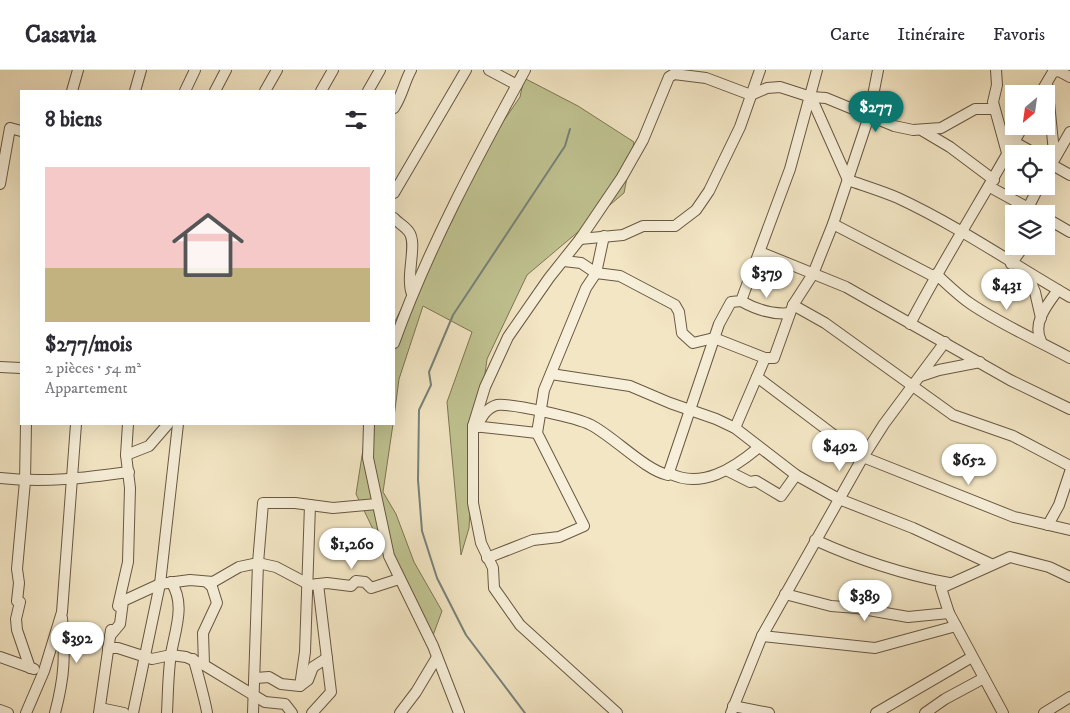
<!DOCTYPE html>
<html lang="fr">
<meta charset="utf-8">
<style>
:root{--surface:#fff;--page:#f7f7f7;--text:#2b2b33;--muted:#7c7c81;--line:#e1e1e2;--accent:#0f766e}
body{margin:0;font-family:"IM FELL DW Pica",serif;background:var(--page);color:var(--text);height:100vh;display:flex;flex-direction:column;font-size:19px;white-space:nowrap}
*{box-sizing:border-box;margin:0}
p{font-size:16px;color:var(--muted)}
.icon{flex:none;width:28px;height:28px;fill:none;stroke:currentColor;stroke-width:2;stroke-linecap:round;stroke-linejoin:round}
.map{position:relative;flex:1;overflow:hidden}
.drawer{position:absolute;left:20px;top:20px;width:375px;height:335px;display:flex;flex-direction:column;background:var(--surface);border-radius:0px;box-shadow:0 5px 20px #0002}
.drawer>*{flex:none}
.needle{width:32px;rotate:209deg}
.fabs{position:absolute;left:1005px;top:15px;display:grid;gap:10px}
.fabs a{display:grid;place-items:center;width:50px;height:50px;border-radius:0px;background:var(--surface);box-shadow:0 5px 20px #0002;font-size:25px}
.price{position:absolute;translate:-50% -42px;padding:0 11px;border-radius:18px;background:#fff;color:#222;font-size:16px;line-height:32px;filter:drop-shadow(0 1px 2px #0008)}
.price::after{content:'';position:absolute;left:50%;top:30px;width:15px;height:11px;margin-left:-8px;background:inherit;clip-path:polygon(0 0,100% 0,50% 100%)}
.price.selected{background:var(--accent);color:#fff}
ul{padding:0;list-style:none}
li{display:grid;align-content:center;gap:10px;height:265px;padding:0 25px}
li+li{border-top:1px solid var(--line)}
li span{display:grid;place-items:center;height:155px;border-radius:0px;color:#555}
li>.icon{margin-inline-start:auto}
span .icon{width:90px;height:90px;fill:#fffc;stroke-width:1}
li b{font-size:21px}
h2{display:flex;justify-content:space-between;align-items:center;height:60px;padding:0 25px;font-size:21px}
header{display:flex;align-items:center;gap:30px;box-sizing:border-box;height:70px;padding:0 25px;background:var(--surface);border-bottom:1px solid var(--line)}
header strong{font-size:24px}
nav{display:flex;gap:28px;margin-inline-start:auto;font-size:18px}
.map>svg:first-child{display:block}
</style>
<header>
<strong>Casavia</strong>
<nav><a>Carte</a><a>Itinéraire</a><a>Favoris</a></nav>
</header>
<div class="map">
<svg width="1070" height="643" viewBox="0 0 1070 643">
<rect width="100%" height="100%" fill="#f3e6c4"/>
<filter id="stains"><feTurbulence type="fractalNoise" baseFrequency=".004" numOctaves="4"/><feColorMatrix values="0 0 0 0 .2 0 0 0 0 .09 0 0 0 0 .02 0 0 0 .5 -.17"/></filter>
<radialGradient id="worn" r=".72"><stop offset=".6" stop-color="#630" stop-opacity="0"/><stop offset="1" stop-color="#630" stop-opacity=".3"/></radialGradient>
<!-- green -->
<g fill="#c0c391" stroke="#7d7654">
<polygon points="524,8 578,36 634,72 624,123 527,205 487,289 473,394 469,458 461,485 447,332 472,262 423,236 399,309 394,347 394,253 483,81 520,27"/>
<polygon points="367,354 393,354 383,422 396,444 414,492 442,541 432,568 386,486 356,424"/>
</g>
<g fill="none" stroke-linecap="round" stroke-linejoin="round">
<!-- stream -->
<polyline stroke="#76827b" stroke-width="2" points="525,643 466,565 437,508 422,461 418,410 419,340 431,315 429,302 453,245 565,76 570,59"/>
<!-- minor casing -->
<g stroke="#685843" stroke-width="12">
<g id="minor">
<polyline points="489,0 517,15"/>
<polyline points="996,0 997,15 993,32 1007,83"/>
<polyline points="1047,13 1054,82 1052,95"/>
<polyline points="72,21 78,0"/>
<polyline points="135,21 141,0"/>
<polyline points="185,21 195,0"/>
<polyline points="215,21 226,0"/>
<polyline points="265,21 277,0"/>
<polyline points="321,21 333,0"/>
<polyline points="368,21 380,0"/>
<polyline points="1040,24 1053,2 1059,1 1070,7"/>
<path d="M811,27l37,83c17,6 34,11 50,18 60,28 115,66 172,99"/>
<path d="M394,38c8,-12 10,-25 17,-38"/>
<polyline points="923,61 950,77 994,110"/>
<polyline points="1009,69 1036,84"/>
<polyline points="1047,92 1070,105"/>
<polyline points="1046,104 1070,62"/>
<polyline points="0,114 10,58 21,61"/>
<polyline points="990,117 1039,144"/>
<polyline points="394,123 466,0"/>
<polyline points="1028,138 1039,116"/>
<path d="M394,148c4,5 11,8 15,14 9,12 -4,44 3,62"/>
<polyline points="1046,148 1070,162"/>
<polyline points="833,154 935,207"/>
<polyline points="580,169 623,165 643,156 675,156 696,140 709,121 740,57 760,0"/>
<polyline points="760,182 846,217 1010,310 1070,339"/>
<polyline points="564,191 581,193 596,203 620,206 675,235 679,242 682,263 693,273 714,268 765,288 774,288 793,235 813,204 833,154 869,46 878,0"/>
<polyline points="1011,194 1024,176"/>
<polyline points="1027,203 1035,222 1041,248"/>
<path d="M936,204c11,10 23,22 35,30 31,21 66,36 99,54"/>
<path d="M741,231c16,9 31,14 49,12"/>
<polyline points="793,235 825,253 953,345 1013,366 1070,396"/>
<path d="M910,254c35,-67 76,-131 113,-198"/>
<path d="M1041,271c-9,-18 6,-36 17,-51"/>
<path d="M394,273c34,-95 83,-185 131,-273"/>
<polyline points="0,297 21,298"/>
<polyline points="551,304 630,316 670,333 716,349 735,358 796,405 839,429 913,458 991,494"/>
<polyline points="921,306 939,300 980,292"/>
<polyline points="757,307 863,387 1014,447 1070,460"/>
<polyline points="26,354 25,411 17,499 19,513 17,531 20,532 16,549 17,560 30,598"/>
<polyline points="369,354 368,388 389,486 433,576 459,643"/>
<polyline points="473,356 537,363"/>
<path d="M478,357c2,-10 9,-19 19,-22 14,-2 81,13 94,20 23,12 54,45 77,50l51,-151 12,-22 10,-1 49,-132 27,-99"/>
<polyline points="735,358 765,288"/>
<polyline points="126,385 149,376 168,354"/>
<polyline points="728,401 750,412 756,411 781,426 796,405"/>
<path d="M669,403c32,17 65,-5 89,-25"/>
<path d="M0,408c44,5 85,0 129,-6"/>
<polyline points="1048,455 1059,435 1070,402"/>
<path d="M815,470c44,20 87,34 134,43"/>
<polyline points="487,488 533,470 559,467 584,456 537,363 544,320 586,218 596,203 604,166"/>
<polyline points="785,524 831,536 857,538 908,547 949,543"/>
<polyline points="118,536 128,492 130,418 126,385 128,354"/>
<polyline points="110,566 120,554 123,531 160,514 190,510 213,512 239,497 258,493 276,497 310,515 327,513 351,516 356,511 365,512 371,518 399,509"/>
<polyline points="762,566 875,578 956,556"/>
<polyline points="108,578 118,578 152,589 171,585 186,587 204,595 265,632 285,634 292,643"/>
<polyline points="0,587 34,599"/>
<path d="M193,589c2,3 14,50 14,54"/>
<polyline points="204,595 203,563 217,533 212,517 207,512"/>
<polyline points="256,608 269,607 281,614 300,616 308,610 313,597 327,588"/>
<polyline points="300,616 305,582 310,435"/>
<polyline points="733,636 769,643"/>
<polyline points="100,638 124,643"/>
<polyline points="0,640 8,643"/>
<polyline points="26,643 44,601 62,542 76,354"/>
<path d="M55,643c10,-38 10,-57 7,-95"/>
<polyline points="99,643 111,560"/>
<polyline points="133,643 160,514 178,354"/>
<path d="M167,643c1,-19 1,-40 4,-59 4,-24 15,-50 0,-72"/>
<polyline points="253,643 258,493 263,433 295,433 333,438 377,434"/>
<polyline points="312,643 331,622 318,514"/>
<polyline points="400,643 416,622 437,587"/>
<polyline points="617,643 520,555 494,518 493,498 481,473 473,433 473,356 485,317 508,267 549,208 580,169 622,107 643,70 669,7 674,4 706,8 751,25 767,18 780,17 811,27 826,28 894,56 913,60 941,58 975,39 994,39"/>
<polyline points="731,643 762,566 863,387 884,354 945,272"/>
<polyline points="876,643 972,587"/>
<polyline points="925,643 945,629 984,608"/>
<polyline points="1003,643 949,543 941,518 1010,487 1049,497 1070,507"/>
<polyline points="1044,643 1070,627"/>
</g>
</g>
<!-- minor -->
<use href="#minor" stroke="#f7efd9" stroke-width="10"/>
</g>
<rect width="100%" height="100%" filter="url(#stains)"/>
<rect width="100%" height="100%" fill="url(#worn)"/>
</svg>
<div class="fabs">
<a><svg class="needle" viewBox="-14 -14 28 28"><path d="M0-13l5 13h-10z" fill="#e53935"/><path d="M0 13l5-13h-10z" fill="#7c7c81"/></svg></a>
<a><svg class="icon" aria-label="locate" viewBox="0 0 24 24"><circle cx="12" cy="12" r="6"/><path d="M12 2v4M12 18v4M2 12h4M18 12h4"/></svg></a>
<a><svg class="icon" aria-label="layers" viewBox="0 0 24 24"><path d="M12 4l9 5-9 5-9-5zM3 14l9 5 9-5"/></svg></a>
</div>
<b class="price selected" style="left:876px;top:63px">$277</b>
<b class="price" style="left:767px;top:229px">$379</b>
<b class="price" style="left:1007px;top:241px">$431</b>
<b class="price" style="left:840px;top:402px">$492</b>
<b class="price" style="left:969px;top:416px">$652</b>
<b class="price" style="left:352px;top:500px">$1,260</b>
<b class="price" style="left:865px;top:552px">$389</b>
<b class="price" style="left:77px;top:594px">$392</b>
<section class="drawer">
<h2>8 biens<svg class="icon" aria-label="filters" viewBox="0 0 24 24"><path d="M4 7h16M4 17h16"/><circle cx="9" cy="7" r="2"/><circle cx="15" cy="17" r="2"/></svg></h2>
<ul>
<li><span style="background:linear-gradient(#f6c9c9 65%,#c2b280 0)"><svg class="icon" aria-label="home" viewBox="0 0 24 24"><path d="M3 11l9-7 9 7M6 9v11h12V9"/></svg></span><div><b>$277/mois</b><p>2 pièces · 54 m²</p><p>Appartement</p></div></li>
</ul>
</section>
</div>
